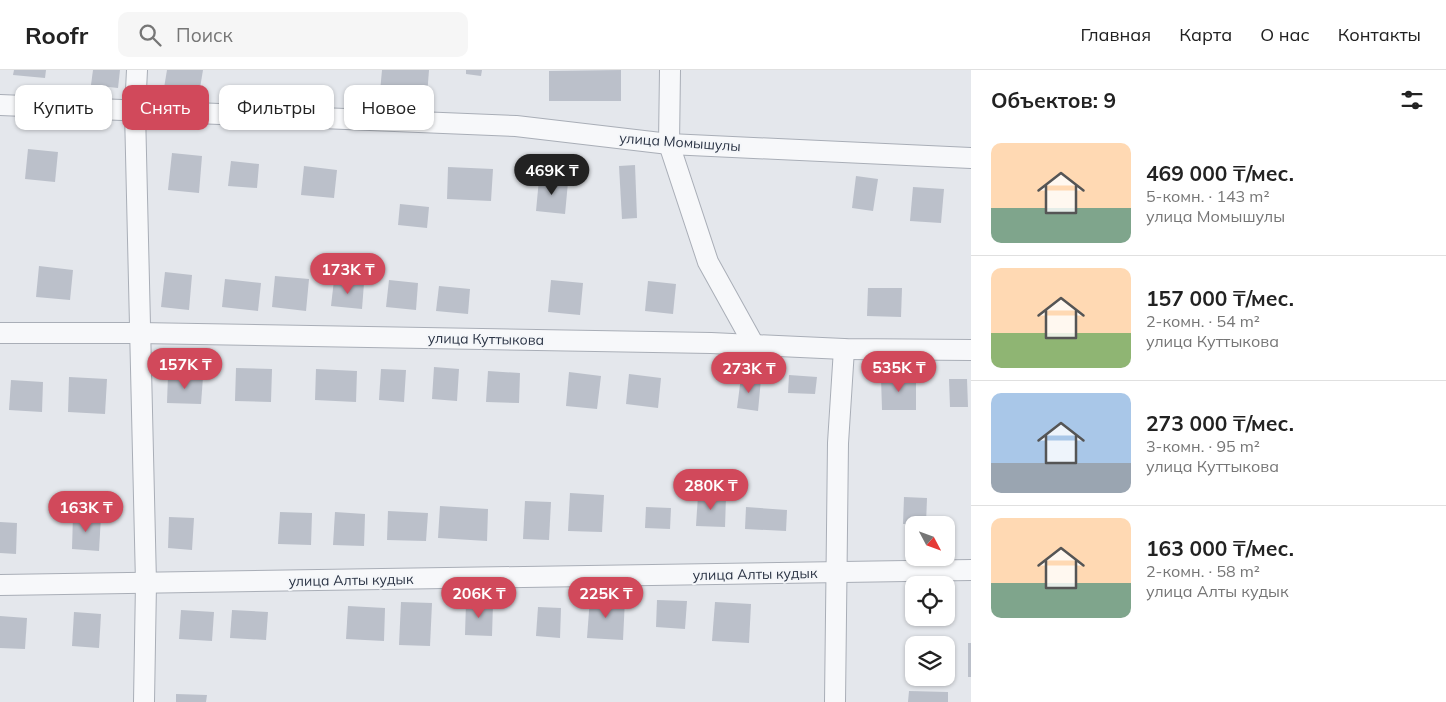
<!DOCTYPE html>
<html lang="ru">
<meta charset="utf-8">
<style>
:root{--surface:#fff;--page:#f6f6f6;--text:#222;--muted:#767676;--line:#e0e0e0;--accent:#d1495b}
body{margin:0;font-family:Mulish,sans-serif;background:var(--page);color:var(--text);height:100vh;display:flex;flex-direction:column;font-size:19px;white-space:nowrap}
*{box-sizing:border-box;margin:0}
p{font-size:16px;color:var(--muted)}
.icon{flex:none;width:28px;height:28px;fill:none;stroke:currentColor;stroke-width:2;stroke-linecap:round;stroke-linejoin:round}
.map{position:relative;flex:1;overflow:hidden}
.drawer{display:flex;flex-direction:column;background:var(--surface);width:475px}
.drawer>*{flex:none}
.banner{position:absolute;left:15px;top:15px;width:475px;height:45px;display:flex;gap:10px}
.needle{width:32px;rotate:131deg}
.tools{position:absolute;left:905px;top:446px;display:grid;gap:10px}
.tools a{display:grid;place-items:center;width:50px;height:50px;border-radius:10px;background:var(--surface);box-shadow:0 1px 4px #0004;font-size:25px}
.price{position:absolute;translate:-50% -42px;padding:0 11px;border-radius:18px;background:var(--accent);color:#fff;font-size:16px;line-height:32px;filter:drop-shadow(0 1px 2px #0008)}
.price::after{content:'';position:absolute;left:50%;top:30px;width:15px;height:11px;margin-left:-8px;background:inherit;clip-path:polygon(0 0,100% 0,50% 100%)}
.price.active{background:#222;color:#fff}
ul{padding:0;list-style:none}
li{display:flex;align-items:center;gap:15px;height:125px;padding:0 20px}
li+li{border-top:1px solid var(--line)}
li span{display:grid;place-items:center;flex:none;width:140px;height:100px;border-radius:10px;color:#555}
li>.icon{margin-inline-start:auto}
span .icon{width:60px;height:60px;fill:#fffc;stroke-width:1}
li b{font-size:21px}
h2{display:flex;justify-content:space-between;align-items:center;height:60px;padding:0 20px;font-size:21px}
.chip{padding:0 18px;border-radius:10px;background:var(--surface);box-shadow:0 1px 4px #0004;font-size:18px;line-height:45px}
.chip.active{background:var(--accent);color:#fff}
header{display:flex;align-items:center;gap:30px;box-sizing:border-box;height:70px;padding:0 25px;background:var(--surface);border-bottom:1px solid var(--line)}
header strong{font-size:24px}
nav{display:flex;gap:28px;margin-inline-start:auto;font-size:18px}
.search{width:350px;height:45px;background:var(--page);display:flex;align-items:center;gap:12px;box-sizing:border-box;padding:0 18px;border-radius:10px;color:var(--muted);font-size:19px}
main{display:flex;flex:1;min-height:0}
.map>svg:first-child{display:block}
</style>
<header>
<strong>Roofr</strong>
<div class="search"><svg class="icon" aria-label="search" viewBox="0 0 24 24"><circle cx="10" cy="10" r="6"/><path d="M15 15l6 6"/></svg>Поиск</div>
<nav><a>Главная</a><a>Карта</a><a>О нас</a><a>Контакты</a></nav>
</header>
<main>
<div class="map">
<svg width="971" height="632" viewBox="0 0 971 632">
<rect width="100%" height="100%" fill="#e4e7ec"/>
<!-- building -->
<g fill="#bbc0ca" fill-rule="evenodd">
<polygon points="14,0 46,0 45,8 13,5"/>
<polygon points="93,0 120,0 118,18 91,15"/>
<polygon points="167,0 203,0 198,30 163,24"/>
<polygon points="382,0 429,0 427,26 380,22"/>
<polygon points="466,0 482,0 481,6 466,4"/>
<polygon points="621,0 621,31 549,31 549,1"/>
<polygon points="28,79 58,82 55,112 25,109"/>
<polygon points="172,83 202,86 199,123 168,120"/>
<polygon points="231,91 259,94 257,118 228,116"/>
<polygon points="635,95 637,148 622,149 619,96"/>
<polygon points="304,96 337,100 334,128 301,125"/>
<polygon points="448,97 493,99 491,131 447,129"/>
<polygon points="856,106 878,109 873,141 852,138"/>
<polygon points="539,109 568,112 565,144 536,141"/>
<polygon points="913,117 944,119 941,153 910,151"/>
<polygon points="400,134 429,137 427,158 398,155"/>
<polygon points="39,196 73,200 70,230 36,227"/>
<polygon points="165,202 192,205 189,240 161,237"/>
<polygon points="275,206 309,209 306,241 272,237"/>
<polygon points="225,209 261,213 258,241 222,237"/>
<polygon points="334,210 364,213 362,239 331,236"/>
<polygon points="389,210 418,213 416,240 386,237"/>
<polygon points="551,210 583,213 580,245 548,242"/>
<polygon points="648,211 676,214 673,244 645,241"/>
<polygon points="439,216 470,219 468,244 436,241"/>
<polygon points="868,218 902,218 901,247 867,246"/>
<polygon points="434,297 459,299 457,331 432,329"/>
<polygon points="236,298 272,299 271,332 235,331"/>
<polygon points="316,299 357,301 356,332 315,330"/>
<polygon points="381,299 406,300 404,332 379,330"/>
<polygon points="488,301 520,303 519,333 486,332"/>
<polygon points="569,302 601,306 597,339 566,336"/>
<polygon points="629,304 661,308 658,338 626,334"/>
<polygon points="168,305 203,307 201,334 167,333"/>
<polygon points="789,305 817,307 815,324 788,323"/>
<polygon points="916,306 916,340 882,340 881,307"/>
<polygon points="69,307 107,309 105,344 68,342"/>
<polygon points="741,307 761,309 758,341 737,338"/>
<polygon points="949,309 967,309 968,337 950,337"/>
<polygon points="11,310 43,312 42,342 9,340"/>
<polygon points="570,423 604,425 602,462 568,461"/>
<polygon points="698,425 726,426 725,457 696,456"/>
<polygon points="904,427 927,428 926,454 903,454"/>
<polygon points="525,431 551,432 549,470 523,469"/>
<polygon points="440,436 488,439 487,471 438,468"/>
<polygon points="646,437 671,438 670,459 645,458"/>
<polygon points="746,437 787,440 786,461 745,459"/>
<polygon points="388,441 428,443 426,471 387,470"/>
<polygon points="280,442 312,443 311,475 278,474"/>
<polygon points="335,442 365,444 364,476 333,475"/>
<polygon points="73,445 101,446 99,481 72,479"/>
<polygon points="169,447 194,448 192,480 168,478"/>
<polygon points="0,452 17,453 16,484 0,483"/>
<polygon points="590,528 625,529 623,570 587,568"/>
<polygon points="657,530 687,531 685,559 656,557"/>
<polygon points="401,532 432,533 430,576 399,575"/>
<polygon points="466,532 493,533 492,566 465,565"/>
<polygon points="715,532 751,534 749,573 712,571"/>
<polygon points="348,536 385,538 384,571 346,569"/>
<polygon points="538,537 561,538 560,568 536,566"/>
<polygon points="181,540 214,542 212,571 179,569"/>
<polygon points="232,540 268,542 266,570 230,568"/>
<polygon points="74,542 101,544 99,578 72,576"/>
<polygon points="0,546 27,548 25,579 0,578"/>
<path d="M912,572h38l-1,39 -38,-1zM914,575h32v33h-32z"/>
<rect x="968" y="573" width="3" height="34"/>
<polygon points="909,621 948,622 948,632 908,632"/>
<polygon points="176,624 207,625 206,632 176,632"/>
</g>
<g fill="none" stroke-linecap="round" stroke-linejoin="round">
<!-- minor casing -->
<g stroke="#a9aeb7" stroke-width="22">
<g id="minor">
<polyline points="137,0 135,41 146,513 144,632"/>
<polyline points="670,0 669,74 708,192 754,275"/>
<polyline points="0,35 516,56 669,74 971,88"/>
<polyline points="0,263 139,263 711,273 844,279 971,280"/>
<polyline points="0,515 971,500"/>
<polyline points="835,632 838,373 844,279"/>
</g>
</g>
<!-- minor -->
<use href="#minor" stroke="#f7f8fa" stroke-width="20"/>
</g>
<g text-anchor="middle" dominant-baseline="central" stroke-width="4" stroke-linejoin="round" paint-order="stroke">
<!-- street labels -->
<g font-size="14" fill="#2b3445" stroke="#f4f6f9">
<text transform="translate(680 72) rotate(4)">улица Момышулы</text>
<text transform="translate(486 269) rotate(1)">улица Куттыкова</text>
<text transform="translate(755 504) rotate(-1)">улица Алты кудык</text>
<text transform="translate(351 510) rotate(-1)">улица Алты кудык</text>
</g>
</g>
</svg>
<div class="tools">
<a><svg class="needle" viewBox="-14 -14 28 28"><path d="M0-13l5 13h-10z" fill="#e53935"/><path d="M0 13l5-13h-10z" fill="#767676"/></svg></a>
<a><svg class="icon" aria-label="locate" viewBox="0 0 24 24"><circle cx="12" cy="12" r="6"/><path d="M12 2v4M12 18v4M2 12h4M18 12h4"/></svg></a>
<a><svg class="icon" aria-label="layers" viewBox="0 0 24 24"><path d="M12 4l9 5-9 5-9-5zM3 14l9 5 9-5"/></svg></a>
</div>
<b class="price active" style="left:552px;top:126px">469K ₸</b>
<b class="price" style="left:348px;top:225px">173K ₸</b>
<b class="price" style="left:185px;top:320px">157K ₸</b>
<b class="price" style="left:899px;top:323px">535K ₸</b>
<b class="price" style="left:749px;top:324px">273K ₸</b>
<b class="price" style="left:711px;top:441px">280K ₸</b>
<b class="price" style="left:86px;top:463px">163K ₸</b>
<b class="price" style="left:479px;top:549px">206K ₸</b>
<b class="price" style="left:606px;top:549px">225K ₸</b>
<div class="banner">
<a class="chip">Купить</a>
<a class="chip active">Снять</a>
<a class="chip">Фильтры</a>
<a class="chip">Новое</a>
</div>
</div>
<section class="drawer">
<h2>Объектов: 9<svg class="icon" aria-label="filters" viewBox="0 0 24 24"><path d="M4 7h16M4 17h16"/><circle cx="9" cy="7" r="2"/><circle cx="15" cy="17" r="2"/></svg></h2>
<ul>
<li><span style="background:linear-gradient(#ffd9b3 65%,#7fa58c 0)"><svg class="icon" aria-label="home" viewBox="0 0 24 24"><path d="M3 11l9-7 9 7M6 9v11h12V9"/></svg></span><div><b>469 000 ₸/мес.</b><p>5-комн. · 143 m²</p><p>улица Момышулы</p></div></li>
<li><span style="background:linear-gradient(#ffd9b3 65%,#8fb573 0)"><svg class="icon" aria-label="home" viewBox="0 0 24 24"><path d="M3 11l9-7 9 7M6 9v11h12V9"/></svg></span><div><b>157 000 ₸/мес.</b><p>2-комн. · 54 m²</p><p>улица Куттыкова</p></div></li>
<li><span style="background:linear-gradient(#a9c7e8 70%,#9aa5b1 0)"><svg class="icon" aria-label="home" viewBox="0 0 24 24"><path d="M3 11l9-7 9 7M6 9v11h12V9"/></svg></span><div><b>273 000 ₸/мес.</b><p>3-комн. · 95 m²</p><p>улица Куттыкова</p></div></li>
<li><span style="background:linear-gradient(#ffd9b3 65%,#7fa58c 0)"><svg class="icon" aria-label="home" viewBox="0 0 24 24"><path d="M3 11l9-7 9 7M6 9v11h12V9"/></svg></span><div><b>163 000 ₸/мес.</b><p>2-комн. · 58 m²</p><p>улица Алты кудык</p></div></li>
</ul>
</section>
</main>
